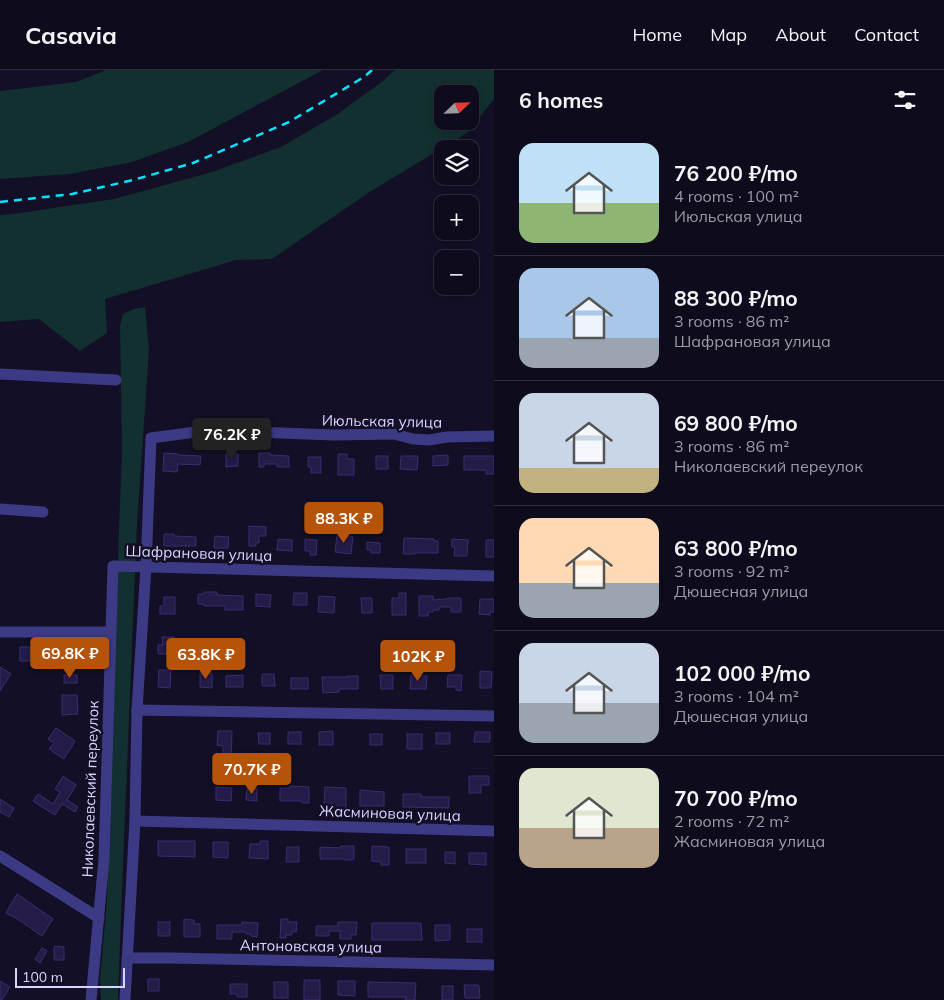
<!DOCTYPE html>
<meta charset="utf-8">
<style>
:root{--surface:#0e0b1c;--page:#1c1929;--text:#f1f3f6;--muted:#9b9ba3;--line:#2e2b3b;--accent:#b45309}
body{margin:0;font-family:Mulish,sans-serif;background:var(--page);color:var(--text);height:100vh;display:flex;flex-direction:column;font-size:19px;white-space:nowrap}
*{box-sizing:border-box;margin:0}
p{font-size:16px;color:var(--muted)}
.icon{flex:none;width:28px;height:28px;fill:none;stroke:currentColor;stroke-width:2;stroke-linecap:round;stroke-linejoin:round}
.map{position:relative;flex:1;overflow:hidden}
.drawer{display:flex;flex-direction:column;background:var(--surface);width:450px}
.drawer>*{flex:none}
.needle{width:32px;rotate:67deg}
.controls{position:absolute;left:434px;top:15px;display:grid;gap:10px}
.controls a{display:grid;place-items:center;width:45px;height:45px;border-radius:10px;background:var(--surface);box-shadow:0 2px 8px #0003,0 0 0 1px var(--line);font-size:25px}
.scale{position:absolute;left:15px;bottom:12px;width:110px;box-sizing:border-box;padding-left:5px;border:2px solid #d9d4ff;border-top:0;font-size:14px;line-height:18px;white-space:nowrap;color:#d9d4ff;-webkit-text-stroke:4px #130f26;paint-order:stroke}
.price{position:absolute;translate:-50% -42px;padding:0 11px;border-radius:5px;background:var(--accent);color:#fff;font-size:16px;line-height:32px;filter:drop-shadow(0 1px 2px #0008)}
.price::after{content:'';position:absolute;left:50%;top:30px;width:15px;height:11px;margin-left:-8px;background:inherit;clip-path:polygon(0 0,100% 0,50% 100%)}
.price.current{background:#222;color:#fff}
ul{padding:0;list-style:none}
li{display:flex;align-items:center;gap:15px;height:125px;padding:0 25px}
li+li{border-top:1px solid var(--line)}
li span{display:grid;place-items:center;flex:none;width:140px;height:100px;border-radius:15px;color:#555}
li>.icon{margin-inline-start:auto}
span .icon{width:60px;height:60px;fill:#fffc;stroke-width:1}
li b{font-size:21px}
h2{display:flex;justify-content:space-between;align-items:center;height:60px;padding:0 25px;font-size:21px}
header{display:flex;align-items:center;gap:30px;box-sizing:border-box;height:70px;padding:0 25px;background:var(--surface);border-bottom:1px solid var(--line)}
header strong{font-size:24px}
nav{display:flex;gap:28px;margin-inline-start:auto;font-size:18px}
main{display:flex;flex:1;min-height:0}
.map>svg:first-child{display:block}
</style>
<header>
<strong>Casavia</strong>
<nav><a>Home</a><a>Map</a><a>About</a><a>Contact</a></nav>
</header>
<main>
<div class="map">
<svg width="494" height="930" viewBox="0 0 494 930">
<rect width="100%" height="100%" fill="#130f26"/>
<!-- green -->
<g fill="#12302f" fill-rule="evenodd">
<polygon points="106,0 323,0 188,72 132,92 70,104 0,109 0,21 76,12"/>
<path d="M395,0h99v29l-27,34 -99,60 -96,66 -36,1 -131,39 2,34 -27,18 -41,-32 -39,3v-107l13,-1 101,-15 98,-27 69,-25 55,-32 47,-34zM442,24h28v27h-28z"/>
<polygon points="145,237 149,280 137,454 122,819 118,930 101,930 100,908 106,843 110,771 119,459 122,382 120,256 123,244 134,239"/>
</g>
<!-- building -->
<g fill="#241b47" stroke="#3b2d73">
<polygon points="164,383 178,384 178,385 201,386 200,395 178,394 177,402 163,401"/>
<polygon points="259,383 270,383 270,385 289,386 289,397 277,397 277,394 264,394 264,397 259,397"/>
<polygon points="226,384 238,384 238,396 226,397"/>
<polygon points="338,384 347,384 347,389 354,389 354,405 338,405"/>
<polygon points="448,385 448,395 433,396 433,386"/>
<rect x="376" y="386" width="12" height="13"/>
<polygon points="401,386 418,386 417,400 400,399"/>
<polygon points="464,386 494,386 494,404 486,404 486,400 464,400"/>
<polygon points="308,387 321,387 321,403 311,403 311,397 308,397"/>
<polygon points="249,456 266,457 266,466 259,466 259,473 256,473 256,476 249,476"/>
<polygon points="164,464 174,464 174,466 196,467 196,476 164,476"/>
<polygon points="337,465 353,467 351,484 335,482"/>
<polygon points="215,466 229,467 228,478 214,478"/>
<polygon points="404,468 434,469 434,471 438,471 438,483 415,483 415,484 403,484"/>
<polygon points="278,469 292,470 292,481 277,480"/>
<polygon points="305,469 317,470 316,485 310,485 310,481 305,481"/>
<polygon points="452,469 468,470 467,486 454,486 455,477 452,477"/>
<rect x="486" y="470" width="8" height="17"/>
<polygon points="367,472 380,473 380,483 371,483 371,480 367,480"/>
<polygon points="204,522 217,522 217,525 243,526 243,540 225,540 225,536 204,536 204,534 198,534 198,524 204,524"/>
<polygon points="294,523 307,523 307,535 293,535"/>
<polygon points="399,523 406,523 406,545 392,545 392,528 399,528"/>
<polygon points="256,524 271,525 270,537 256,536"/>
<polygon points="319,526 335,527 334,543 318,542"/>
<polygon points="419,526 433,526 433,530 447,529 447,528 461,528 461,542 451,542 451,537 439,537 439,540 433,540 433,542 428,542 428,546 419,546"/>
<polygon points="164,527 175,527 175,544 160,544 160,536 164,536"/>
<polygon points="361,528 372,528 372,543 362,543"/>
<polygon points="480,529 494,529 494,542 490,542 490,545 479,544"/>
<polygon points="162,567 174,567 174,584 158,584 158,575 163,575"/>
<polygon points="63,575 77,576 76,591 63,590"/>
<rect x="20" y="577" width="10" height="14"/>
<polygon points="0,597 11,604 0,621"/>
<polygon points="159,600 171,600 170,618 158,617"/>
<polygon points="480,601 492,602 491,618 480,618"/>
<polygon points="200,603 212,603 212,618 200,617"/>
<polygon points="262,604 274,604 275,616 262,616"/>
<rect x="64" y="605" width="13" height="8"/>
<polygon points="243,605 243,617 226,617 226,606"/>
<polygon points="380,605 393,605 393,619 381,619"/>
<polygon points="411,605 427,606 426,619 410,619"/>
<polygon points="448,605 462,605 461,621 456,620 456,617 447,617"/>
<polygon points="347,606 358,606 358,619 339,619 339,622 323,623 322,607 347,607"/>
<rect x="291" y="608" width="17" height="11"/>
<polygon points="62,625 77,625 78,644 62,645"/>
<polygon points="56,658 75,671 64,689 49,679 54,673 48,669"/>
<polygon points="218,661 232,661 231,691 223,690 223,676 217,675"/>
<polygon points="333,661 333,675 319,675 319,662"/>
<rect x="288" y="662" width="13" height="12"/>
<polygon points="475,662 490,662 490,672 474,672"/>
<polygon points="258,663 270,663 270,674 259,674"/>
<rect x="436" y="663" width="14" height="11"/>
<rect x="370" y="664" width="12" height="11"/>
<rect x="407" y="664" width="15" height="15"/>
<polygon points="63,706 76,715 67,730 78,737 75,742 62,734 55,745 33,731 38,724 53,734 60,722 55,719"/>
<polygon points="469,706 489,706 489,715 481,715 481,723 469,723"/>
<polygon points="290,716 309,717 309,733 302,733 302,731 280,731 280,718 290,718"/>
<polygon points="216,717 232,718 231,731 216,730"/>
<polygon points="325,717 346,718 346,738 334,738 334,734 324,733"/>
<polygon points="247,718 257,719 257,731 246,730"/>
<polygon points="360,720 384,722 384,736 360,736"/>
<polygon points="403,724 421,724 421,727 449,727 449,738 403,737"/>
<polygon points="0,729 14,738 9,747 0,742"/>
<polygon points="158,771 195,771 195,787 158,786"/>
<polygon points="260,771 268,771 268,789 249,788 250,774 260,774"/>
<polygon points="213,772 228,772 228,788 213,787"/>
<polygon points="341,776 354,776 354,789 351,789 351,790 344,790 344,789 320,789 320,777 341,778"/>
<polygon points="372,776 389,777 389,795 381,795 381,792 372,791"/>
<polygon points="287,777 299,777 299,792 286,792"/>
<rect x="406" y="779" width="20" height="14"/>
<polygon points="445,782 455,782 455,794 445,793"/>
<polygon points="469,783 486,783 486,795 469,794"/>
<polygon points="17,824 53,849 42,866 16,848 6,843"/>
<polygon points="184,849 194,850 194,854 200,854 200,867 184,867"/>
<polygon points="281,849 288,849 288,852 297,852 296,862 292,861 292,865 286,865 286,868 280,868"/>
<rect x="158" y="852" width="12" height="14"/>
<polygon points="242,852 258,853 257,867 251,866 251,864 246,864 246,862 232,862 232,869 217,869 217,855 242,855"/>
<polygon points="338,852 357,852 356,865 351,865 351,869 340,869 340,861 329,861 329,866 316,866 316,856 338,856"/>
<polygon points="372,853 421,853 422,870 372,870"/>
<polygon points="435,855 450,855 450,870 435,871"/>
<rect x="467" y="859" width="15" height="13"/>
<polygon points="54,876 64,877 64,890 54,890"/>
<polygon points="42,878 47,881 40,893 35,889"/>
<rect x="148" y="909" width="11" height="12"/>
<rect x="304" y="910" width="16" height="20"/>
<polygon points="0,911 10,917 2,930 0,930"/>
<polygon points="338,911 355,911 355,926 338,925"/>
<rect x="274" y="912" width="14" height="16"/>
<polygon points="368,912 416,913 415,930 405,930 406,927 368,927"/>
<polygon points="230,914 247,914 247,927 237,927 237,924 230,924"/>
<polygon points="464,915 479,915 480,928 465,928"/>
<rect x="442" y="916" width="11" height="14"/>
</g>
<g fill="none" stroke-linecap="round" stroke-linejoin="round">
<!-- minor -->
<g stroke="#3d3a85" stroke-width="11">
<polyline points="0,304 116,310"/>
<polyline points="0,439 43,442"/>
<polyline points="0,562 111,562"/>
<polyline points="137,640 494,646"/>
<polyline points="135,751 494,761"/>
<polyline points="0,786 99,848"/>
<polyline points="127,888 171,888 494,895"/>
<polyline points="91,930 104,789 113,496 494,506"/>
<polyline points="125,930 135,751 137,640 146,497 151,368 203,361 230,361 334,365 394,364 413,369 429,370 447,367 494,366"/>
</g>
<!-- rail -->
<polyline stroke="#00e5ff" stroke-width="2.5" stroke-dasharray="8 6" stroke-linecap="butt" points="0,132 72,124 133,110 193,93 289,52 364,7 372,0"/>
</g>
<g text-anchor="middle" dominant-baseline="central" stroke-width="5" stroke-linejoin="round" paint-order="stroke">
<!-- street labels -->
<g font-size="15" fill="#d9d4ff" stroke="#130f26">
<text transform="translate(382 351) rotate(1)">Июльская улица</text>
<text transform="translate(199 483) rotate(2)">Шафрановая улица</text>
<text transform="translate(90 719) rotate(-88)">Николаевский переулок</text>
<text transform="translate(390 743) rotate(2)">Жасминовая улица</text>
<text transform="translate(311 876) rotate(1)">Антоновская улица</text>
</g>
</g>
</svg>
<div class="controls">
<a><svg class="needle" viewBox="-14 -14 28 28"><path d="M0-13l5 13h-10z" fill="#e53935"/><path d="M0 13l5-13h-10z" fill="#9b9ba3"/></svg></a>
<a><svg class="icon" aria-label="layers" viewBox="0 0 24 24"><path d="M12 4l9 5-9 5-9-5zM3 14l9 5 9-5"/></svg></a>
<a>+</a>
<a>−</a>
</div>
<div class="scale">100 m</div>
<b class="price current" style="left:232px;top:390px">76.2K ₽</b>
<b class="price" style="left:344px;top:474px">88.3K ₽</b>
<b class="price" style="left:70px;top:609px">69.8K ₽</b>
<b class="price" style="left:206px;top:610px">63.8K ₽</b>
<b class="price" style="left:418px;top:612px">102K ₽</b>
<b class="price" style="left:252px;top:725px">70.7K ₽</b>
</div>
<section class="drawer">
<h2>6 homes<svg class="icon" aria-label="filters" viewBox="0 0 24 24"><path d="M4 7h16M4 17h16"/><circle cx="9" cy="7" r="2"/><circle cx="15" cy="17" r="2"/></svg></h2>
<ul>
<li><span style="background:linear-gradient(#bfe0f5 60%,#8fb573 0)"><svg class="icon" aria-label="home" viewBox="0 0 24 24"><path d="M3 11l9-7 9 7M6 9v11h12V9"/></svg></span><div><b>76 200 ₽/mo</b><p>4 rooms · 100 m²</p><p>Июльская улица</p></div></li>
<li><span style="background:linear-gradient(#a9c7e8 70%,#9aa5b1 0)"><svg class="icon" aria-label="home" viewBox="0 0 24 24"><path d="M3 11l9-7 9 7M6 9v11h12V9"/></svg></span><div><b>88 300 ₽/mo</b><p>3 rooms · 86 m²</p><p>Шафрановая улица</p></div></li>
<li><span style="background:linear-gradient(#c9d6e8 75%,#c2b280 0)"><svg class="icon" aria-label="home" viewBox="0 0 24 24"><path d="M3 11l9-7 9 7M6 9v11h12V9"/></svg></span><div><b>69 800 ₽/mo</b><p>3 rooms · 86 m²</p><p>Николаевский переулок</p></div></li>
<li><span style="background:linear-gradient(#ffd9b3 65%,#9aa5b1 0)"><svg class="icon" aria-label="home" viewBox="0 0 24 24"><path d="M3 11l9-7 9 7M6 9v11h12V9"/></svg></span><div><b>63 800 ₽/mo</b><p>3 rooms · 92 m²</p><p>Дюшесная улица</p></div></li>
<li><span style="background:linear-gradient(#c9d6e8 60%,#9aa5b1 0)"><svg class="icon" aria-label="home" viewBox="0 0 24 24"><path d="M3 11l9-7 9 7M6 9v11h12V9"/></svg></span><div><b>102 000 ₽/mo</b><p>3 rooms · 104 m²</p><p>Дюшесная улица</p></div></li>
<li><span style="background:linear-gradient(#dfe7d0 60%,#b9a48a 0)"><svg class="icon" aria-label="home" viewBox="0 0 24 24"><path d="M3 11l9-7 9 7M6 9v11h12V9"/></svg></span><div><b>70 700 ₽/mo</b><p>2 rooms · 72 m²</p><p>Жасминовая улица</p></div></li>
</ul>
</section>
</main>
